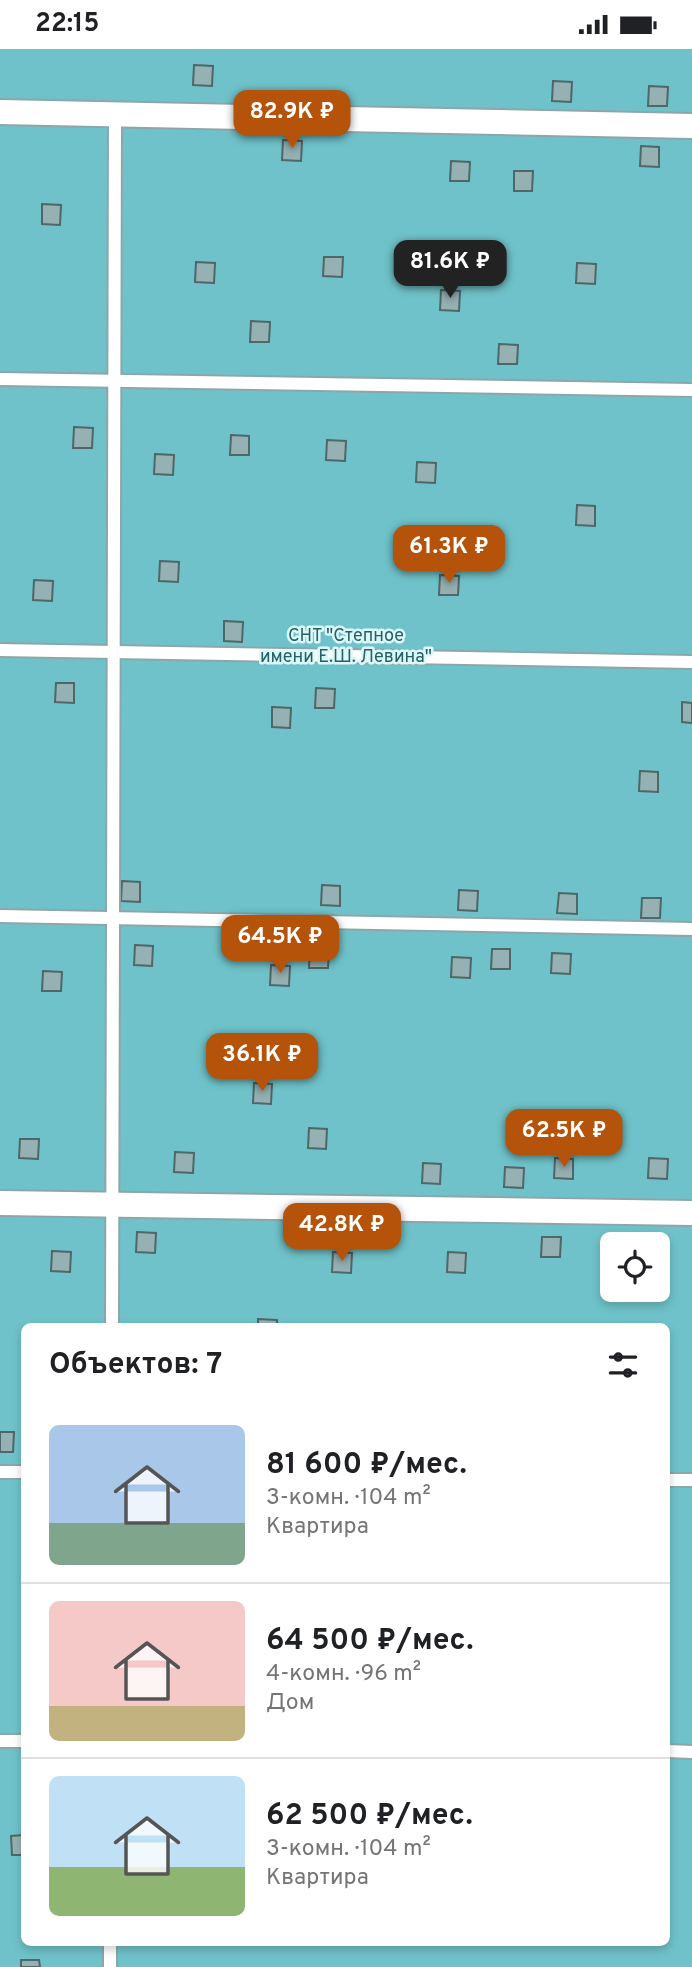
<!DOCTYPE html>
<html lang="ru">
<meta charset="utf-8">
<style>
:root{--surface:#fff;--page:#f6f6f6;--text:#202124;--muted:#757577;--line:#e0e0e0;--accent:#b45309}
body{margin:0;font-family:Overpass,sans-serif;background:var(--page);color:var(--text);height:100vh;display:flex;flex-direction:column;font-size:26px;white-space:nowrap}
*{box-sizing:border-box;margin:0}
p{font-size:23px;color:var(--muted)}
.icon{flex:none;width:38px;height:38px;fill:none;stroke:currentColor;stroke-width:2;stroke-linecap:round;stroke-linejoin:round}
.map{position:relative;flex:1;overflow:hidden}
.details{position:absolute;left:21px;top:1274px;width:649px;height:623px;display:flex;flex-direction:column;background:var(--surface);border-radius:10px;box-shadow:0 4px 10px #0003}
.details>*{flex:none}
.buttons{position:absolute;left:600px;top:1183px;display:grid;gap:14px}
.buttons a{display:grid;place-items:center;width:70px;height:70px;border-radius:10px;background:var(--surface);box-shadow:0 4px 10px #0003;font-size:35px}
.price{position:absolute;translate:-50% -60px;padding:0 16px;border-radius:14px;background:var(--accent);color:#fff;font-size:23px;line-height:46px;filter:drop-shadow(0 2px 4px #0008)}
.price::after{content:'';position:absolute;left:50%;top:42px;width:21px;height:16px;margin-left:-10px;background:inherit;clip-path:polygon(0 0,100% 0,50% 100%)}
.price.current{background:#222;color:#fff}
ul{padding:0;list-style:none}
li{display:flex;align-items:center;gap:21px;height:175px;padding:0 28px}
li+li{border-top:2px solid var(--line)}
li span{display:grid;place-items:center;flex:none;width:196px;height:140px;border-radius:10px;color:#555}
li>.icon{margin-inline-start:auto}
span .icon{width:84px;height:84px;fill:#fffc;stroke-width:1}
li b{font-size:30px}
h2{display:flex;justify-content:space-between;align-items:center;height:84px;padding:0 28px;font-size:30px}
.status{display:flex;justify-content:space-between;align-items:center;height:49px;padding:0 35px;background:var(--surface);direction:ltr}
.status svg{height:19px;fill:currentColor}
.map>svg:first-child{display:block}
</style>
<div class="status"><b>22:15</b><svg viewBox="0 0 49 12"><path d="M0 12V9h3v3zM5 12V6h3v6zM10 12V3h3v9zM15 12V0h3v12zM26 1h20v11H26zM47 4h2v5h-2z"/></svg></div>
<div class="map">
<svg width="692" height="1918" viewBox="0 0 692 1918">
<rect width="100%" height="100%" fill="#cdeaec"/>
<!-- green -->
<path fill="#6fc2c9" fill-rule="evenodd" d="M0,0h692v1918h-692zM612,1195h46v46h-46zM24,1278h643v616h-643z"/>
<!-- building -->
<g fill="#96b1b3" stroke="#4e6769" stroke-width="2">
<polygon points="194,16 213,17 212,37 193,36"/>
<polygon points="553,32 572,33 571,53 552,52"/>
<polygon points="649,37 668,38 667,57 648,57"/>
<polygon points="283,91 302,92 301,112 282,111"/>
<polygon points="641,97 659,98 659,118 640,117"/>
<polygon points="451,112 470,113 469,132 450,132"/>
<polygon points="514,122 533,122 532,142 514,142"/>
<polygon points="42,155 61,156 60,176 42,175"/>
<polygon points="324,208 343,208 342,228 323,227"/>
<polygon points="196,213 215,214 214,234 195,233"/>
<polygon points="577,214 596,215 595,235 576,234"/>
<polygon points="441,241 460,242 459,262 440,261"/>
<polygon points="251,272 270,273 269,293 250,293"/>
<polygon points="499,295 518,296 517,315 498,315"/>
<polygon points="74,378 93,379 92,399 73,399"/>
<polygon points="231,386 249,387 249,406 230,406"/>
<polygon points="327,391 346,392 345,412 326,411"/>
<polygon points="155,405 174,406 173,426 154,425"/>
<polygon points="417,413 436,414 435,434 416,433"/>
<polygon points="577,456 595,457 595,477 576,476"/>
<polygon points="160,512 179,513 178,533 159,532"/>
<polygon points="440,526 459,527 458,546 439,546"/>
<polygon points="34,531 53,532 52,552 33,551"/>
<polygon points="224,572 243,573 242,593 224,592"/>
<polygon points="56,634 74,634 74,654 55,653"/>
<polygon points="316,639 335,640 334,659 315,659"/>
<polygon points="682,653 692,654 692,674 682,673"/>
<polygon points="272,658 291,659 290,679 272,678"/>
<polygon points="640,722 658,723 658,743 639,742"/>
<polygon points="122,832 140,833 140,853 121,852"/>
<polygon points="322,836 340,837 340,857 321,856"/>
<polygon points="459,841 478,842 477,862 458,861"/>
<polygon points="559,844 577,845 577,865 557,864"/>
<polygon points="642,849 661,849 660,869 641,869"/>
<polygon points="135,896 153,897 152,917 134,916"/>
<polygon points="310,898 329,900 328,919 309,919"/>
<polygon points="492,900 510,900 510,920 491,920"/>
<polygon points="552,904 571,905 570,925 551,924"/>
<polygon points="452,908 471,909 470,929 451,928"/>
<polygon points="271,916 290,917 289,937 270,936"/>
<polygon points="43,922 62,923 61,942 42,942"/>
<polygon points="254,1034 272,1035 271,1055 253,1054"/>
<polygon points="309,1079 327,1080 326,1100 308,1099"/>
<polygon points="20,1090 39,1090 38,1110 19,1109"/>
<polygon points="175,1103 194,1104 193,1124 174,1123"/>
<polygon points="555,1109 573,1110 573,1130 554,1129"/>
<polygon points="649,1109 668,1110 667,1130 648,1129"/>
<polygon points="423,1114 441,1115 440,1135 422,1134"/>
<polygon points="505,1118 524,1119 523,1139 504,1138"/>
<polygon points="137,1183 156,1184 155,1204 136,1203"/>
<polygon points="542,1188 561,1188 560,1208 541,1208"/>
<polygon points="52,1202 71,1203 70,1223 51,1222"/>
<polygon points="333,1203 352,1204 351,1224 332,1223"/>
<polygon points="448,1203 466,1204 465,1224 447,1223"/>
<polygon points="258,1270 277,1271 277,1278 258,1278"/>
<polygon points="0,1383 14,1383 13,1403 0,1403"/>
<polygon points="24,1786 24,1806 12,1806 11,1787"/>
<polygon points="21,1911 39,1911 40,1918 21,1918"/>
</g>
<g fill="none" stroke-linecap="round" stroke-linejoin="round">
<!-- service casing -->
<g stroke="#8ca7a9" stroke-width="16">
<g id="service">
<polyline points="0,330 692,341"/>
<polyline points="0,601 692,613"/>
<polyline points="0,867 692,880"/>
<polyline points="112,1278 115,65"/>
<polyline points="0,1423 24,1423"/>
<polyline points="667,1431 692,1431"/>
<polyline points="0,1692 24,1692"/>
<polyline points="667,1702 692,1703"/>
<polyline points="110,1918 110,1894"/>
</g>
</g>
<!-- minor casing -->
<g stroke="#8ca7a9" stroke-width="28">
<g id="minor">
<polyline points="0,63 692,77"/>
<polyline points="0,1154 692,1164"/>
</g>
</g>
<!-- service -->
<use href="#service" stroke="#fff" stroke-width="12"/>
<!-- minor -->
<use href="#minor" stroke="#fff" stroke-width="24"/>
</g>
<g text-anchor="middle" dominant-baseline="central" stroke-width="5" stroke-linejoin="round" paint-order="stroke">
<!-- park labels -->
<g font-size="18" fill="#285f64" stroke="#daf7f9">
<text x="346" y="587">СНТ "Степное<tspan x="346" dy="21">имени Е.Ш. Левина"</tspan></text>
</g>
</g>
</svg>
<div class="buttons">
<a><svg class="icon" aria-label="locate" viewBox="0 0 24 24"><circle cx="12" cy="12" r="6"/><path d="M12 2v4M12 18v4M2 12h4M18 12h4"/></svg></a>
</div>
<b class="price" style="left:292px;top:101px">82.9K ₽</b>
<b class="price current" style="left:450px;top:251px">81.6K ₽</b>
<b class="price" style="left:449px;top:536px">61.3K ₽</b>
<b class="price" style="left:280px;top:926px">64.5K ₽</b>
<b class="price" style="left:262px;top:1044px">36.1K ₽</b>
<b class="price" style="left:564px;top:1120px">62.5K ₽</b>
<b class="price" style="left:342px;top:1214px">42.8K ₽</b>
<section class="details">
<h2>Объектов: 7<svg class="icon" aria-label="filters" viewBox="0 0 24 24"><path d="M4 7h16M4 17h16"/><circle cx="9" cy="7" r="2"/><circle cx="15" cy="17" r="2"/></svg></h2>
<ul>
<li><span style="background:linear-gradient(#a9c7e8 70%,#7fa58c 0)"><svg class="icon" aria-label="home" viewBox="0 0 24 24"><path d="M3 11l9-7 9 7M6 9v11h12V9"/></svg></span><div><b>81 600 ₽/мес.</b><p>3-комн. · 104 m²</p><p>Квартира</p></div></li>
<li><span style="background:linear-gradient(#f6c9c9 75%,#c2b280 0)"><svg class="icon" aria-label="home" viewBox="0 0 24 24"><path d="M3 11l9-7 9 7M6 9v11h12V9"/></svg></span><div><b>64 500 ₽/мес.</b><p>4-комн. · 96 m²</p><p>Дом</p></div></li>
<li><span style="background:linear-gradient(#bfe0f5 65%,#8fb573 0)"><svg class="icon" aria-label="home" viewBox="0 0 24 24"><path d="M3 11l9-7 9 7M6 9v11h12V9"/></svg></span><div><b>62 500 ₽/мес.</b><p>3-комн. · 104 m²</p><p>Квартира</p></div></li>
</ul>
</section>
</div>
